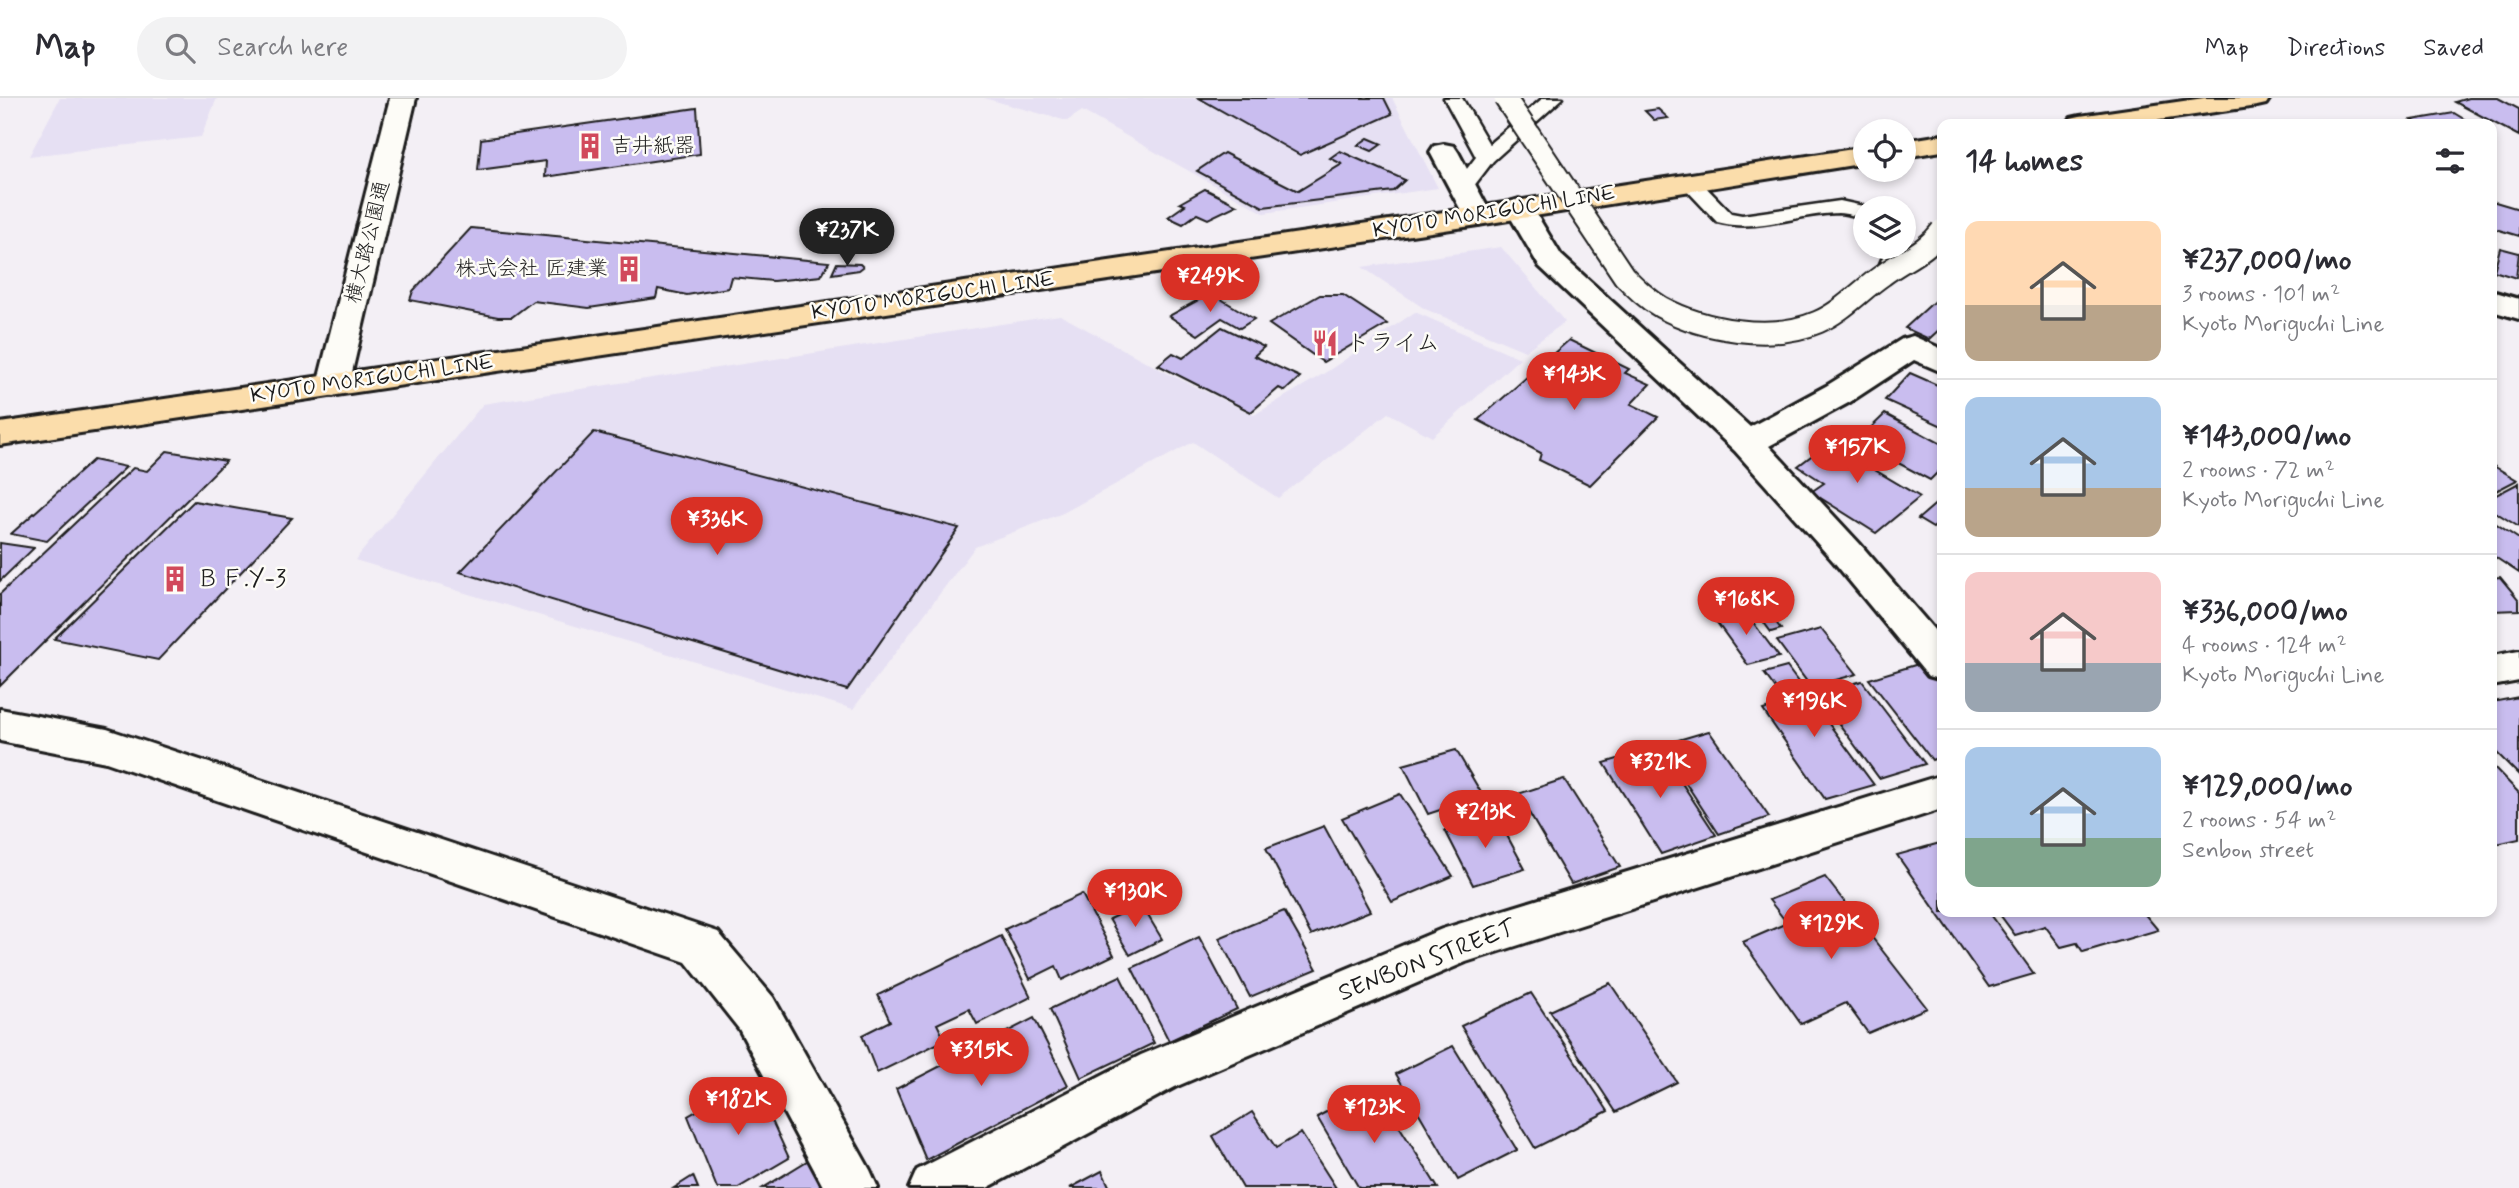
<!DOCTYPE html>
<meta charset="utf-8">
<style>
:root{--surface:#fff;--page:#f2f2f3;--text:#2b2b33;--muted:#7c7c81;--line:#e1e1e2;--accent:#d93025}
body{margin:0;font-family:Mynerve,"Klee One",sans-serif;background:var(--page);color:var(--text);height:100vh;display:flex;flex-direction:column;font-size:26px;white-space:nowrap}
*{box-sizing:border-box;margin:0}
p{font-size:23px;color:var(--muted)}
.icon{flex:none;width:38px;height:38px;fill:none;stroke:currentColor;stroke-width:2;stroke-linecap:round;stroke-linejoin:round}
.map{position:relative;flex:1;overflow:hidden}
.sheet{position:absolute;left:1937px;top:21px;width:560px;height:798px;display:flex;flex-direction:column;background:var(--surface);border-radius:14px;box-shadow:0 4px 10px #0003}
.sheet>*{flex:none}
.tools{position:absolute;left:1853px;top:21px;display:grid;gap:14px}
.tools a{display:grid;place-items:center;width:63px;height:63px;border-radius:50%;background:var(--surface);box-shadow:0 4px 10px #0003;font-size:35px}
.price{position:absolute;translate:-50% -60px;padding:0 16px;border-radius:24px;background:var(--accent);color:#fff;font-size:23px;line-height:46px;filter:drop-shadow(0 2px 4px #0008)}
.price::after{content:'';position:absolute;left:50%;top:42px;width:21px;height:16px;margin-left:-10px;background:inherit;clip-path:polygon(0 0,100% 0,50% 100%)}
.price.on{background:#222;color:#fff}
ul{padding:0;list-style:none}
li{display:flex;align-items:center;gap:21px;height:175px;padding:0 28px}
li+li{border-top:2px solid var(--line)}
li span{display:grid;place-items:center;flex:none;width:196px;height:140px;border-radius:14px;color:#555}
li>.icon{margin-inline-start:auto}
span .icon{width:84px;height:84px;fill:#fffc;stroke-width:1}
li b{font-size:30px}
h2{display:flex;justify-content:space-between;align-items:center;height:84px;padding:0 28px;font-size:30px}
header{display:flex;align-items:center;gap:42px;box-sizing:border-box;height:98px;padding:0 35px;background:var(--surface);border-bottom:2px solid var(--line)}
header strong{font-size:33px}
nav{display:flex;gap:38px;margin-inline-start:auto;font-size:24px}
.search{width:490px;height:63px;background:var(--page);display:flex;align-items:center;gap:18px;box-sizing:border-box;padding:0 24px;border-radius:38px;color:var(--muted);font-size:26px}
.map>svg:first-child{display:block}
</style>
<header>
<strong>Map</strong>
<div class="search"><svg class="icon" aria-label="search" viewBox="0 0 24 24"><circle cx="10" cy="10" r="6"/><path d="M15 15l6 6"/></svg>Search here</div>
<nav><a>Map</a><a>Directions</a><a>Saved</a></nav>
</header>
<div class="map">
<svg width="2519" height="1090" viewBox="0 0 2519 1090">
<rect width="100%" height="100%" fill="#f3eff5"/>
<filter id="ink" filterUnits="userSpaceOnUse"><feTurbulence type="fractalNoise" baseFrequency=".0143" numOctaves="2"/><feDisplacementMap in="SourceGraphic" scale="14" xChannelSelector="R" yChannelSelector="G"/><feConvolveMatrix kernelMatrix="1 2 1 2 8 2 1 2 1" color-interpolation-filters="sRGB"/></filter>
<g filter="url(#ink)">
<!-- built -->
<g fill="#e6e0f3">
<polygon points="60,0 217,0 201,39 29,58"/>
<polygon points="984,0 1392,0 1438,90 1264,115 1082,13 1067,23"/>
<polygon points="1501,149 1565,224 1525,253 1425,211 1362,169"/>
<polygon points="1415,214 1520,260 1432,339 1388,315 1278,400 1193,344 1063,415 975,449 853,611 355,462 483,306 1060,217 1165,274 1254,317 1328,273"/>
</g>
<!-- building -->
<g fill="#c9bdef" stroke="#1c1c1c" stroke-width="2">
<polygon points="1199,0 1384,0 1392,16 1300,57"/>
<polygon points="2468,0 2498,0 2519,11 2519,38 2455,4"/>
<polygon points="697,10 700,56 545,79 546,63 478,72 481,41"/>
<polygon points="1658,11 1668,20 1654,22 1645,13"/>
<polygon points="2454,15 2472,26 2419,26 2412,22"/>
<polygon points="1368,40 1382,46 1372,53 1358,47"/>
<polygon points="1340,53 1405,82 1393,93 1263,109 1197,73 1224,55 1298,93 1342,66 1330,60"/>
<polygon points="1205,91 1237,107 1208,121 1197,116 1183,126 1168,119 1185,107 1180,105"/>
<polygon points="2492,103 2519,111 2519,138 2492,130"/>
<polygon points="471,130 829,164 821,178 773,183 731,179 728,190 687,197 658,191 656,200 589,210 533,203 512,219 498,219 410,202 413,193"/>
<polygon points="2500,150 2519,155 2516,180 2494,173"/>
<polygon points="837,165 860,166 863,169 859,172 832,176"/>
<polygon points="1211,195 1254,221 1240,230 1222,220 1198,237 1169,218"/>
<polygon points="1320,197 1343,197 1387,226 1323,264 1269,226"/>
<polygon points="1940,198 1942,199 1942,229 1929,241 1905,230"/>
<polygon points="1222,229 1264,249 1254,258 1300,279 1285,293 1279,290 1251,314 1158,267 1173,255 1183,260"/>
<polygon points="1569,242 1629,271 1625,275 1650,286 1631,306 1658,319 1590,387 1539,362 1541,355 1478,322"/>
<polygon points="1910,275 1942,289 1942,328 1885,302"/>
<polygon points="1885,316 1942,346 1942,370 1930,382 1857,343"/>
<polygon points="594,334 959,430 847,592 460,474"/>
<polygon points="1839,337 1879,361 1870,369 1920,399 1876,435 1811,394 1824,385 1798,368"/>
<polygon points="167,353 226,363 0,588 0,496 133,370 147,373"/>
<polygon points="93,362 126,369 47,443 11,436"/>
<polygon points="2492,367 2517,382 2492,395"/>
<polygon points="2519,385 2519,429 2492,412 2492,399"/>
<polygon points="194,403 292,420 158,562 54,541"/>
<polygon points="1939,403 1942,405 1942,422 1933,430 1918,421"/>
<polygon points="2492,423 2519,441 2519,475 2492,457"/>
<polygon points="0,445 34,450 0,483"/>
<polygon points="2500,479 2519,502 2519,512 2492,513 2492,480"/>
<polygon points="1760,504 1781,531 1771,534 1751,507"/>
<polygon points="1743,511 1779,559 1748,567 1713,519"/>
<polygon points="1821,531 1857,576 1811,589 1777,543"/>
<polygon points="1925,564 1942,585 1942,658 1932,662 1869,581"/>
<polygon points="1787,569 1874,687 1825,701 1763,612 1786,605 1764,575"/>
<polygon points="1862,583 1925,666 1879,680 1817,596"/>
<polygon points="2519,599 2519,677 2492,650 2492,604"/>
<polygon points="1709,633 1769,719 1719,736 1661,647"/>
<polygon points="1658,649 1716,737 1661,756 1604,665"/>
<polygon points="1456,652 1483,698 1428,716 1403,667"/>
<polygon points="2492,667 2519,695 2519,741 2492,747"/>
<polygon points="1564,681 1620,769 1571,786 1518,696"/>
<polygon points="1400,696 1453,778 1392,804 1342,720"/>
<polygon points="1496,717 1525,771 1473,787 1445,732"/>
<polygon points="1324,728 1370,813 1311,837 1266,750"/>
<polygon points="1940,745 1942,748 1942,814 1989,814 2034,876 1989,889 1897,757"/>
<polygon points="1825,779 1927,910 1868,935 1846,905 1801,926 1743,844 1787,825 1769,802"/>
<polygon points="1082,796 1114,857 1062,882 1056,868 1030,881 1005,831"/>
<polygon points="1141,806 1162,841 1130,857 1109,821"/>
<polygon points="1284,813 1317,871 1250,899 1219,840"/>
<polygon points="1998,814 2143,814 2158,832 2083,854 2077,845 2061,849 2045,828 2015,837"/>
<polygon points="1001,838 1031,899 977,926 969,911 937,926 945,942 877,975 862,937 890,923 878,897"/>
<polygon points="1199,839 1237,911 1169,943 1132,870"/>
<polygon points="1120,878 1154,945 1081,980 1050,911"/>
<polygon points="1610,885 1677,984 1616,1014 1550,913"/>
<polygon points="1531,895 1608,1013 1535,1050 1461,928"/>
<polygon points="1034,920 1068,987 926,1062 896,991"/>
<polygon points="1453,948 1517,1052 1458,1082 1396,976"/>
<polygon points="753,981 789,1060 738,1090 717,1090 688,1018"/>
<polygon points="1374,988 1438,1090 1359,1090 1317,1019"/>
<polygon points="1252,1014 1276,1050 1301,1035 1336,1090 1243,1090 1213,1038"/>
<polygon points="820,1055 838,1090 763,1090"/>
<polygon points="1102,1073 1110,1090 1070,1090"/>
<polygon points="693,1078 698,1090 674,1090"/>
</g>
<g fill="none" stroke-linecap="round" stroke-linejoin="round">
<!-- service casing -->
<g stroke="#1c1c1c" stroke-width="5">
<g id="service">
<polygon points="1444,0 1462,0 1489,46 1543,0 1563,0 1493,63 1470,93 1456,93 1453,89 1476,59"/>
<path d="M1689,77l7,2 35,36 11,2 98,-14 32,7h-6v11c-9,-2 -19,-6 -28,-6 -41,1 -80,20 -121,9l-35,-37 -3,-4 3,-4z"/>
<polygon points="1904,144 1909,149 1896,178 1880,178 1877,173 1887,149 1904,149"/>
</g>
</g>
<!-- minor casing -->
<g stroke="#1c1c1c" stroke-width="6">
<g id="minor">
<polygon points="1444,46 1454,48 1458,54 1492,118 1488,124 1478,127 1468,124 1464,118 1430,54 1434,48"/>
<polygon points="1519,101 1529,104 1561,157 1750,329 1826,288 1902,241 1913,238 1942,251 1942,274 1914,262 1850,304 1769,348 1860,446 1942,541 1942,582 1928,578 1834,464 1735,353 1539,168 1505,110 1509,104"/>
<polygon points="2492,193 2519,201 2519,221 2492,213"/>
<polygon points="2519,553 2519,583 2492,588 2492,558"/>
<polygon points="0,611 107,631 718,834 773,899 870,1072 878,1090 824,1090 739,931 686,864 106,664 0,643"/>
<polygon points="1942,677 1942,711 1466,864 1175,989 987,1090 909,1090 917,1072 1141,957 1442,831"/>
</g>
</g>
<!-- tertiary casing -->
<g stroke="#1c1c1c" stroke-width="6">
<polygon id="tertiary" points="390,0 416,0 349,287 345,294 333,298 321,294 317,287"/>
</g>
<!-- primary casing -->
<g stroke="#1c1c1c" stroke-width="6">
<g id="primary">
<polygon points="2204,0 2270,0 2266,6 2257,8 2132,26 2067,26 2071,20 2080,18"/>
<polygon points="1942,37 1942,53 1904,59 1904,43"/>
<polygon points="1866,49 1866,65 1478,127 0,347 0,325 1478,109"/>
</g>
</g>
<!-- service -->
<use href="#service" fill="#fdfcf7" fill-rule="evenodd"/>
<!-- minor -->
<use href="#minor" fill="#fdfcf7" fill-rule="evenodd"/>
<!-- tertiary -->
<use href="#tertiary" fill="#fdfcf7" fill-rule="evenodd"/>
<!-- primary -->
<use href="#primary" fill="#fbddab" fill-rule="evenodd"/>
<!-- service-bridge casing -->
<g stroke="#1c1c1c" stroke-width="25" stroke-linecap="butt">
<path id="service-bridge" d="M1505,0l119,178c12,12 23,23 37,31 42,23 111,35 157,15 25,-11 43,-32 65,-47 21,-16 43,-23 59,-45"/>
</g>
<!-- service-bridge -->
<use href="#service-bridge" stroke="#fdfcf7" stroke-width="21"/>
</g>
</g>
<!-- icons -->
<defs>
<g id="building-bare" transform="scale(2.1)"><path d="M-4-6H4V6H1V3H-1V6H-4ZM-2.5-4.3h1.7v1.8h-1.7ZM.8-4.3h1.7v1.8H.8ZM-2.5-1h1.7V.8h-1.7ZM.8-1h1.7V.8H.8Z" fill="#d1495b" stroke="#fdfcf7" stroke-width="2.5" paint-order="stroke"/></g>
<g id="restaurant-bare" transform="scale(2.1)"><path d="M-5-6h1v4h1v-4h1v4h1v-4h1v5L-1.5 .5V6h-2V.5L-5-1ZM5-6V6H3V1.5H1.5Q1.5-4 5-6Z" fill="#d1495b" stroke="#fdfcf7" stroke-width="2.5" paint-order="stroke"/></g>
</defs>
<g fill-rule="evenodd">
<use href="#building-bare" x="590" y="48"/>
<use href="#building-bare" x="629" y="171"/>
<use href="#restaurant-bare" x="1325" y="245"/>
<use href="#building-bare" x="175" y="481"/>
</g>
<g text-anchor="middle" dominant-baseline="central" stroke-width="5" stroke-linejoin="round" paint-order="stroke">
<!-- far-poi labels -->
<g font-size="21" fill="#1c1c1c" stroke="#fdfcf7" text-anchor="start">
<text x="611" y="48">吉井紙器</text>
<text x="608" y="171" text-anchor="end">株式会社 匠建業</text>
</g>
<!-- far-street labels -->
<g font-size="21" fill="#1c1c1c" stroke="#fdfcf7">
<text transform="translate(1494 114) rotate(-9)">KYOTO MORIGUCHI LINE</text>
<text transform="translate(368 144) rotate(-76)">横大路公園通</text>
<text transform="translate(933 198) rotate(-8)">KYOTO MORIGUCHI LINE</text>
<text transform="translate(372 281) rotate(-8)">KYOTO MORIGUCHI LINE</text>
</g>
<!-- poi labels -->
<g font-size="24" fill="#1c1c1c" stroke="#fdfcf7" text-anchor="start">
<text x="1346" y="245">トライム</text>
<text x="196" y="481">ＢＦ.Y-3</text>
</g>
<!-- street labels -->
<g font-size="24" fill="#1c1c1c" stroke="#fdfcf7">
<text transform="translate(1427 863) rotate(-21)">SENBON STREET</text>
</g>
</g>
</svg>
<div class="tools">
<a><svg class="icon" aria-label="locate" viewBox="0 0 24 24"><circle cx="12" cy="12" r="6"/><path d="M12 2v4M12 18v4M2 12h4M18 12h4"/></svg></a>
<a><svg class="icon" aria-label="layers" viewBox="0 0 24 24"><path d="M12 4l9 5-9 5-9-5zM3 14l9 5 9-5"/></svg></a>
</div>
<b class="price on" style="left:847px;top:170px">¥237K</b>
<b class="price" style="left:1210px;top:216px">¥249K</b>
<b class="price" style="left:1574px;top:314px">¥143K</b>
<b class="price" style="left:1857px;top:387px">¥157K</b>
<b class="price" style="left:717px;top:459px">¥336K</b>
<b class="price" style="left:1746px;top:539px">¥168K</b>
<b class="price" style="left:1814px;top:641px">¥196K</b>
<b class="price" style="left:1660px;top:702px">¥321K</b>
<b class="price" style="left:1485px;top:752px">¥213K</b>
<b class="price" style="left:1135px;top:831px">¥130K</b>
<b class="price" style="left:1831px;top:863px">¥129K</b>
<b class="price" style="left:981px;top:990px">¥315K</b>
<b class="price" style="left:738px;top:1039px">¥182K</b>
<b class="price" style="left:1374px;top:1047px">¥123K</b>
<section class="sheet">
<h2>14 homes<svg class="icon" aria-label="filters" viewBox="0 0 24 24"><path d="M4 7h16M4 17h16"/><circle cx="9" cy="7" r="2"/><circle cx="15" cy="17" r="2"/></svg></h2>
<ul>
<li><span style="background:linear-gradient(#ffd9b3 60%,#b9a48a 0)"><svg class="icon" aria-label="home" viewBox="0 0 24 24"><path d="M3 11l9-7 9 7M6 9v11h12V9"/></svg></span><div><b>¥237,000/mo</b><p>3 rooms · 101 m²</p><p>Kyoto Moriguchi Line</p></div></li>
<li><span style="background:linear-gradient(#a9c7e8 65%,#b9a48a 0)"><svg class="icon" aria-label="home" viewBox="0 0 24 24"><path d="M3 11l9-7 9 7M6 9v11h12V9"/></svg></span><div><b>¥143,000/mo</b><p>2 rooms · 72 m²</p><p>Kyoto Moriguchi Line</p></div></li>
<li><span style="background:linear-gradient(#f6c9c9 65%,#9aa5b1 0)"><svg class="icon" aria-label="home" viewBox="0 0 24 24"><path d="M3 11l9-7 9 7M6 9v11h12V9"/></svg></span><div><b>¥336,000/mo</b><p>4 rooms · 124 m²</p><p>Kyoto Moriguchi Line</p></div></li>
<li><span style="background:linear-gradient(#a9c7e8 65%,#7fa58c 0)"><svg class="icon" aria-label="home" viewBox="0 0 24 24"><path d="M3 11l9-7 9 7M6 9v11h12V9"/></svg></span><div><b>¥129,000/mo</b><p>2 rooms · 54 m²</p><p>Senbon street</p></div></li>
</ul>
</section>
</div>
